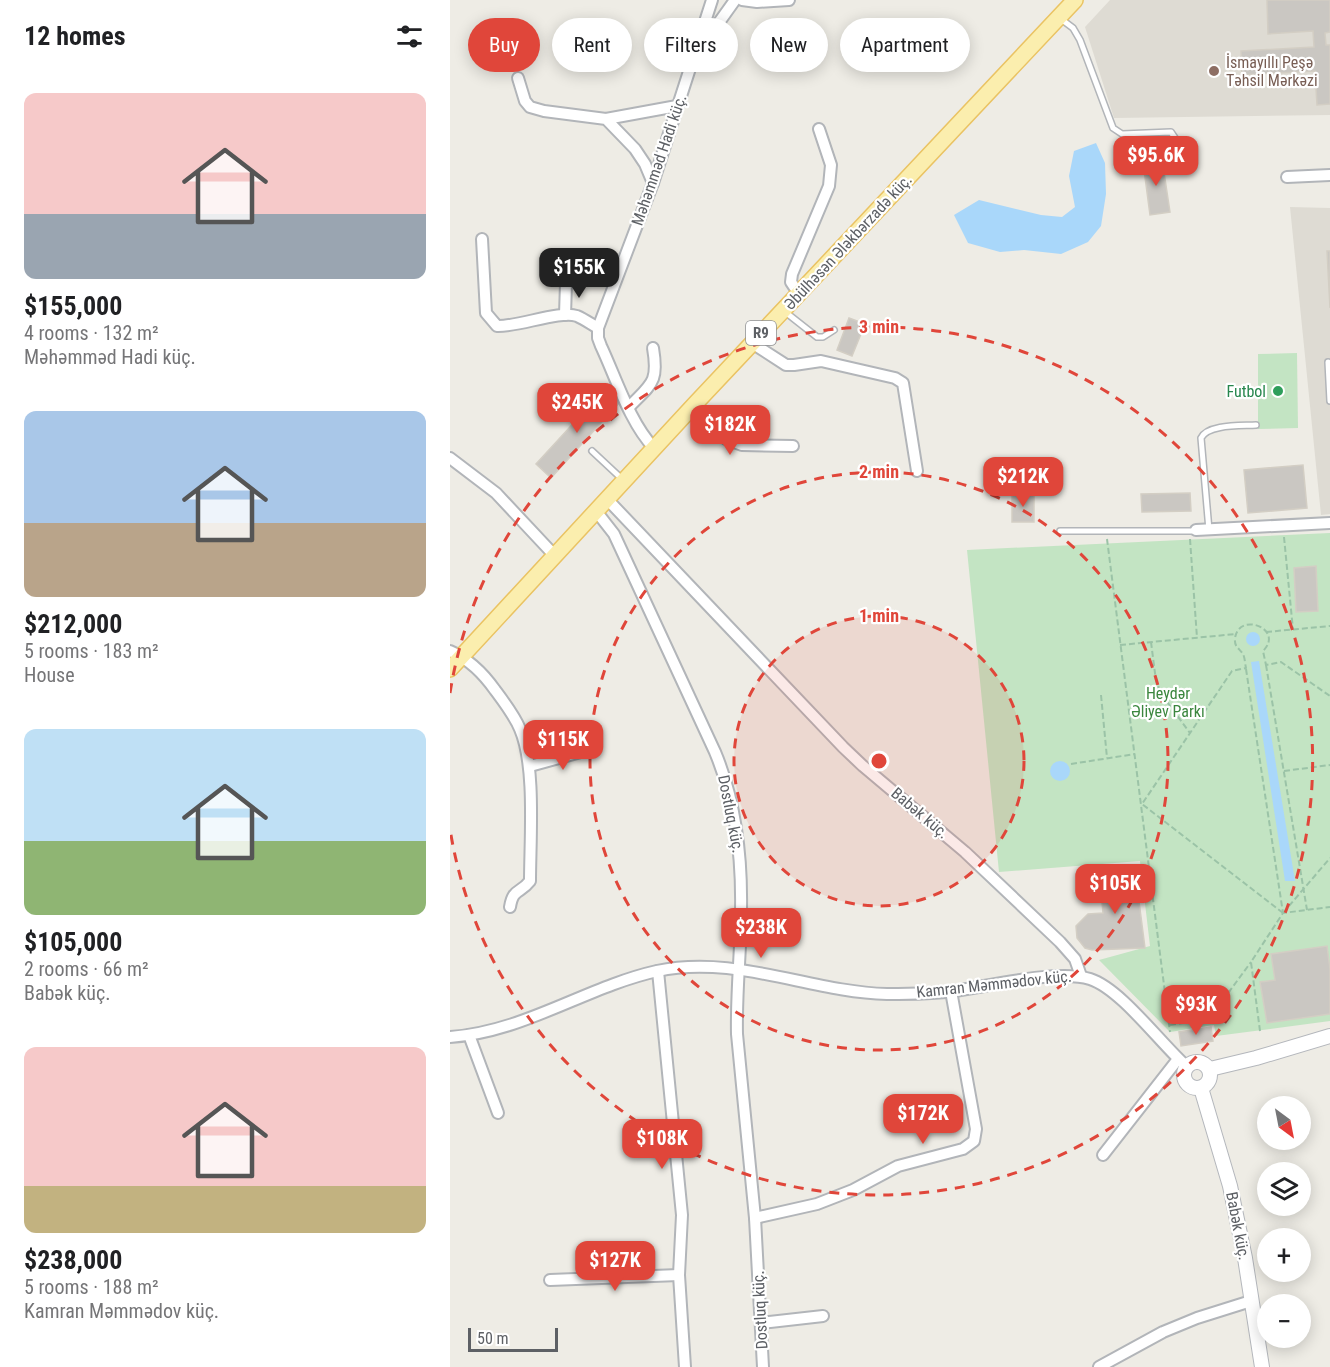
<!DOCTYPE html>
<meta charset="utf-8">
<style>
:root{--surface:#fff;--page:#f2f2f2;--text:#202124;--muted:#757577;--accent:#e0463a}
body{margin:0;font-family:"Roboto Condensed",sans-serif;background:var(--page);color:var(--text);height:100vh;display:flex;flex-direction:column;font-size:22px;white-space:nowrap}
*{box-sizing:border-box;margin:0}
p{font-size:20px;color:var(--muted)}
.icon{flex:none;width:33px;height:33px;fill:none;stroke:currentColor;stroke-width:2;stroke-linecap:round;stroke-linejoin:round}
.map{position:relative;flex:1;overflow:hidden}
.drawer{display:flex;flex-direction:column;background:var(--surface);width:450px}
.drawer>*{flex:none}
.top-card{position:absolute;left:18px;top:18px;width:570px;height:54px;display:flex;gap:12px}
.needle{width:39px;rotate:148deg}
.controls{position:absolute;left:807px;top:1096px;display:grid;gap:12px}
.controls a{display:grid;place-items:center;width:54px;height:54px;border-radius:50%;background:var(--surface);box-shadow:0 3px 15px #0003;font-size:30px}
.scale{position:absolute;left:18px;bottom:15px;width:90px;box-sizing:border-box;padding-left:6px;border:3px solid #5d6065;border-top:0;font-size:16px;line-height:21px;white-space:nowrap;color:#5d6065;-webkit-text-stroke:4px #fff;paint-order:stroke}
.price{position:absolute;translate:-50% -51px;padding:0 14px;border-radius:12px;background:var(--accent);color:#fff;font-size:20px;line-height:39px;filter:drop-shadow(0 2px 3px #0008)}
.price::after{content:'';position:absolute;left:50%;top:36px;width:18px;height:14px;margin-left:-9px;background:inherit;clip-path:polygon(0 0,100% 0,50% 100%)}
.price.selected{background:#222;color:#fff}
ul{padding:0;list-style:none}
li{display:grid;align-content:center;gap:12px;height:318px;padding:0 24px}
li span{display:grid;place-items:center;height:186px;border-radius:12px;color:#555}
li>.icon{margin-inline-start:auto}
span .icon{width:108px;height:108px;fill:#fffc;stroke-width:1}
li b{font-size:26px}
h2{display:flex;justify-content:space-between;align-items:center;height:72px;padding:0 24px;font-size:26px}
.chip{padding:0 21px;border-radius:27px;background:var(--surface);box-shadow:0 3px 15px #0003;font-size:21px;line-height:54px}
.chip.selected{background:var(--accent);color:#fff}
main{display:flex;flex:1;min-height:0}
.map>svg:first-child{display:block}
</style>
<main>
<section class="drawer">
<h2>12 homes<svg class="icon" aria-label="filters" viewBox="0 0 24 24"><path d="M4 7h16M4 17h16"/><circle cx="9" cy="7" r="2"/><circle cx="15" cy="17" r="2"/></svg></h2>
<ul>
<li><span style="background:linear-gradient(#f6c9c9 65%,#9aa5b1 0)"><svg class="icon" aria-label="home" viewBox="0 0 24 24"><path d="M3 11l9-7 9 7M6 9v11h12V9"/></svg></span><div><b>$155,000</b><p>4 rooms · 132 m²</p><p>Məhəmməd Hadi küç.</p></div></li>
<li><span style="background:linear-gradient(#a9c7e8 60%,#b9a48a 0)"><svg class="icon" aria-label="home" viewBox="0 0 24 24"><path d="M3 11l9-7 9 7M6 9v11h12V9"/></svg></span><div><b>$212,000</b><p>5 rooms · 183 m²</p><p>House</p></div></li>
<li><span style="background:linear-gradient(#bfe0f5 60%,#8fb573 0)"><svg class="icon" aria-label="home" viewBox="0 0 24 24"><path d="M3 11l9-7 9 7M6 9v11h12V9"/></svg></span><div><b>$105,000</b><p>2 rooms · 66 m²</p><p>Babək küç.</p></div></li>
<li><span style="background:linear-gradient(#f6c9c9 75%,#c2b280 0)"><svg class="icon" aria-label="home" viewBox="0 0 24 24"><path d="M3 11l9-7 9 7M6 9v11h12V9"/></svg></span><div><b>$238,000</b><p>5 rooms · 188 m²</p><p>Kamran Məmmədov küç.</p></div></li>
</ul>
</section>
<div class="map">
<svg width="880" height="1367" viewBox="0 0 880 1367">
<rect width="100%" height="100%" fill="#eeece5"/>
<!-- education -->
<g fill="#dedbd3">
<polygon points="660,0 880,0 880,115 664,118 635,27"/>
<polygon points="840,207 880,208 880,514 871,515"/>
</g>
<!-- green -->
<g fill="#c3e4c3">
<polygon points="847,353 848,428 808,429 808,354"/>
<polygon points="880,533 880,1021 766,1036 764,1025 720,1032 649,960 700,946 690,861 549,872 517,550"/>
</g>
<!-- water -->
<g fill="#a9d7fa">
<polygon points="646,143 655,163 656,194 651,226 638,242 611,254 574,250 550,252 518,243 504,215 529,200 591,215 612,217 625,207 619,176 624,151"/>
<circle cx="803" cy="639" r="7"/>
<polygon points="809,661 845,881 835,881 801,662"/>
<circle cx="610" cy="771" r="10"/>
</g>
<!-- building -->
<g fill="#cac7c2" stroke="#d3cec4" stroke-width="1.5">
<polygon points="817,0 880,0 880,32 875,33 876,45 880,45 880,104 867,105 865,71 792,75 791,51 864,47 863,31 818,34"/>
<polygon points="712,159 720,212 700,215 693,162"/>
<polygon points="877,251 880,251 880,308"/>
<polygon points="399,318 415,324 402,356 387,350"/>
<polygon points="154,390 169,403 101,478 86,464"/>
<polygon points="853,465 857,508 798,513 794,470"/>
<polygon points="740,493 741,511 692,512 691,494"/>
<rect x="562" y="494" width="22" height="28"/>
<polygon points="866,566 868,611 846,612 844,568"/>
<polygon points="668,867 680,869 686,878 695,948 642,950 635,948 627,938 626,926 638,914 653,913 650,881 656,872"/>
<polygon points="877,946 880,969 880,1014 817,1023 810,982 825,980 821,954"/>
<polygon points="761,1027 763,1041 731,1046 729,1032"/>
</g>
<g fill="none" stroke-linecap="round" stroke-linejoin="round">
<!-- lane casing -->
<g stroke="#b2b5b9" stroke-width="8">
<g id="lane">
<polyline points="611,19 623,28 630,40 663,128 672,134 721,132 725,138 731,155"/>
<polyline points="334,311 367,337 373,337 384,330"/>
<polyline points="878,362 880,401"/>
<polyline points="142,451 172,479"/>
<path d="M759,530l-8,-92c7,-14 40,-12 55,-13"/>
<polyline points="610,531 746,531"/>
</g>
</g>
<!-- street casing -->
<g stroke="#b2b5b9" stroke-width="14">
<g id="street">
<polyline points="292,0 307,2 339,0"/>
<polyline points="251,36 265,28 285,0"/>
<polyline points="68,78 75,101 80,107 94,111 156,119 185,149 195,164 203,183"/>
<polyline points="156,119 227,106"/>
<polyline points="837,177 880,175"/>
<path d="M32,239l4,74 11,13c21,1 63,-16 80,-10 7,3 14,8 21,12"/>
<polyline points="349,294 341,282 342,274 379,186 381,165 369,129"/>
<polyline points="115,315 116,283"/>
<polyline points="302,343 336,365 344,365 371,361 445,378 453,383 467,471"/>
<polyline points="244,405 276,439 292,445 343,446"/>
<path d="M179,407c22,-23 30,-24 24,-59"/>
<path d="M204,448c-24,-25 -38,-70 -53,-102l-3,-8v-10l55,-145 59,-183"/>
<polyline points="0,458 46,493 105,556"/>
<polyline points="157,499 393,747 413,766 515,852 610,942 625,959 631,976"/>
<path d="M146,511l18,23 101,218c21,50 27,103 26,158 0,41 -5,82 -4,124l18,184 8,149"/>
<polyline points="746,530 880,523"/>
<path d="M0,651c19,8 33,22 45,39 9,12 19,25 25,39 16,37 10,110 10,152 -10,13 -17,7 -20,26"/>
<polyline points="80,766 138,750"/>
<polyline points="208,971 232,1215 229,1275 235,1367"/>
<polyline points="19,1035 48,1113"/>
<path d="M0,1037c74,-5 136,-50 207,-66 78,-17 153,21 230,23 22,0 46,0 68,-3 34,-5 104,-22 135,-12 31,10 70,64 97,88"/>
<polyline points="182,1144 223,1137"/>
<polyline points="653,1155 728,1059"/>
<polyline points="305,1218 367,1204 403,1190 448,1166 513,1149 524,1141 526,1129 501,991"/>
<polyline points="100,1280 229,1275"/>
<polyline points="311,1323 373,1316"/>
<polyline points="649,1367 713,1332 747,1318 801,1301"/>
</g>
</g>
<!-- secondary casing -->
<g stroke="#b4b7bc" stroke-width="16">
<g id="secondary">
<circle cx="747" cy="1075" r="13"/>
<polyline points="760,1069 806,1058 880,1036"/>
<polyline points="751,1088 780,1186 795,1258 812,1367"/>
</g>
</g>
<!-- primary casing -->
<g stroke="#eac363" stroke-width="18">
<polyline id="primary" points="0,669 244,405 625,0"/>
</g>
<!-- path -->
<g stroke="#9bc3a7" stroke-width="2" stroke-dasharray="6 3" stroke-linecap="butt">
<polyline points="834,537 843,630"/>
<polyline points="657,539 720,1032"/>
<polyline points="740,539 747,638"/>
<polyline points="816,632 880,626"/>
<polyline points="701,642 706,681 712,695 740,733"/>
<polyline points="670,645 786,634"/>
<polyline points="816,665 857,910"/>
<polyline points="796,669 833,913"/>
<polyline points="651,695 657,758"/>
<polyline points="621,764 685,754"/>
<polyline points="834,771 880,765"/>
<path d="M833,913l-141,-109 90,-133 14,-3c-1,-4 -1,-10 -3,-14 -4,-6 -9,-7 -8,-16 4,-27 50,-9 28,13l3,14 15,-3 49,34"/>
<polyline points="833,913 880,858"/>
<polyline points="720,1025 759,1019 801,962"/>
<polyline points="810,1031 801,962 833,913 880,907"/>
</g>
<!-- lane -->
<use href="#lane" stroke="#fff" stroke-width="5"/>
<!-- street -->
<use href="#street" stroke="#fff" stroke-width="10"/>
<!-- secondary -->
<use href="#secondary" stroke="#fff" stroke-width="14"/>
<!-- primary -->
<use href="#primary" stroke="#fbeeae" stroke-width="15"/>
</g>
<!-- distance rings -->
<circle cx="429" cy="761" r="145" fill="#e0463a" fill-opacity=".12"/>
<g fill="none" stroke="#e0463a" stroke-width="3" stroke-dasharray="10 8">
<circle cx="429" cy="761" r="145"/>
<circle cx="429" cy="761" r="289"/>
<path d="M0 693A434 434 0 1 1 0 829"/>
</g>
<!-- markers -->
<circle fill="#8d6e63" stroke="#fff" stroke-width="2" cx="764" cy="71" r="6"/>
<circle fill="#2e9e5b" stroke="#fff" stroke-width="2" cx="828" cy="391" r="6"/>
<g text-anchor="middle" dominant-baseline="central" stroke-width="4.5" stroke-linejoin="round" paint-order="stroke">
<!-- shield labels -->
<rect fill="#fff" stroke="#8e9093" stroke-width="1.5" x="296" y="321" width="30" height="24" rx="4.5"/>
<g font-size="15" font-weight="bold" fill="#5d6065">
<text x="311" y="333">R9</text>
</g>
<!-- education labels -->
<g font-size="16" fill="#785e54" stroke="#fff" text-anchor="start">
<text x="776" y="62">İsmayıllı Peşə<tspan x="776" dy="18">Təhsil Mərkəzi</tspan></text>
</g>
<!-- street labels -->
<g font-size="16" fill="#5d6065" stroke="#fff">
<text transform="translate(209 160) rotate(-71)">Məhəmməd Hadi küç.</text>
<text transform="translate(398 242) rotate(-47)">Əbülhəsən Ələkbərzadə küç.</text>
<text transform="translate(470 813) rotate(40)">Babək küç.</text>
<text transform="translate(281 814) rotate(79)">Dostluq küç.</text>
<text transform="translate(544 984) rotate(-6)">Kamran Məmmədov küç.</text>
<text transform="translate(788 1226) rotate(79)">Babək küç.</text>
<text transform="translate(310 1310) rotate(-93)">Dostluq küç.</text>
</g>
<!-- leisure labels -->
<g font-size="16" fill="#27864d" stroke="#fff" text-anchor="end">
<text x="816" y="391">Futbol</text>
</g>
<!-- park labels -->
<g font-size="16" fill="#3b863e" stroke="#fff">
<text x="718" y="693">Heydər<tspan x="718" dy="18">Əliyev Parkı</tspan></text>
</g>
</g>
<circle cx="429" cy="761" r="9" fill="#e0463a" stroke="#fff" stroke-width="3"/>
<g font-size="18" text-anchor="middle" font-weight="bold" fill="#e0463a" stroke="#fff" stroke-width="4.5" stroke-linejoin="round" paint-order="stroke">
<text x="429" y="333">3 min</text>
<text x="429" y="478">2 min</text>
<text x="429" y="622">1 min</text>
</g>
</svg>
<div class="controls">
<a><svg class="needle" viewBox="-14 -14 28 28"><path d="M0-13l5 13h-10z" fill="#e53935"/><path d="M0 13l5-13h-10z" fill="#757577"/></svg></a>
<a><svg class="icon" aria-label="layers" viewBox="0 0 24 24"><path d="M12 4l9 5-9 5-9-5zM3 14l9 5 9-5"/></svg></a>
<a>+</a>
<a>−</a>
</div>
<div class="scale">50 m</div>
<b class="price" style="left:706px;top:187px">$95.6K</b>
<b class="price selected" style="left:129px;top:299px">$155K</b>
<b class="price" style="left:127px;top:434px">$245K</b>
<b class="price" style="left:280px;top:456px">$182K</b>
<b class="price" style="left:573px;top:508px">$212K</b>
<b class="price" style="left:113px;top:771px">$115K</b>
<b class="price" style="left:665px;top:915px">$105K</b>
<b class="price" style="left:311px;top:959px">$238K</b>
<b class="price" style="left:746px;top:1036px">$93K</b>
<b class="price" style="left:473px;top:1145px">$172K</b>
<b class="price" style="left:212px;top:1170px">$108K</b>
<b class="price" style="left:165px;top:1292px">$127K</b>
<div class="top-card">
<a class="chip selected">Buy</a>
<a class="chip">Rent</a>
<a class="chip">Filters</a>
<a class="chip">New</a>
<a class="chip">Apartment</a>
</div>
</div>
</main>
